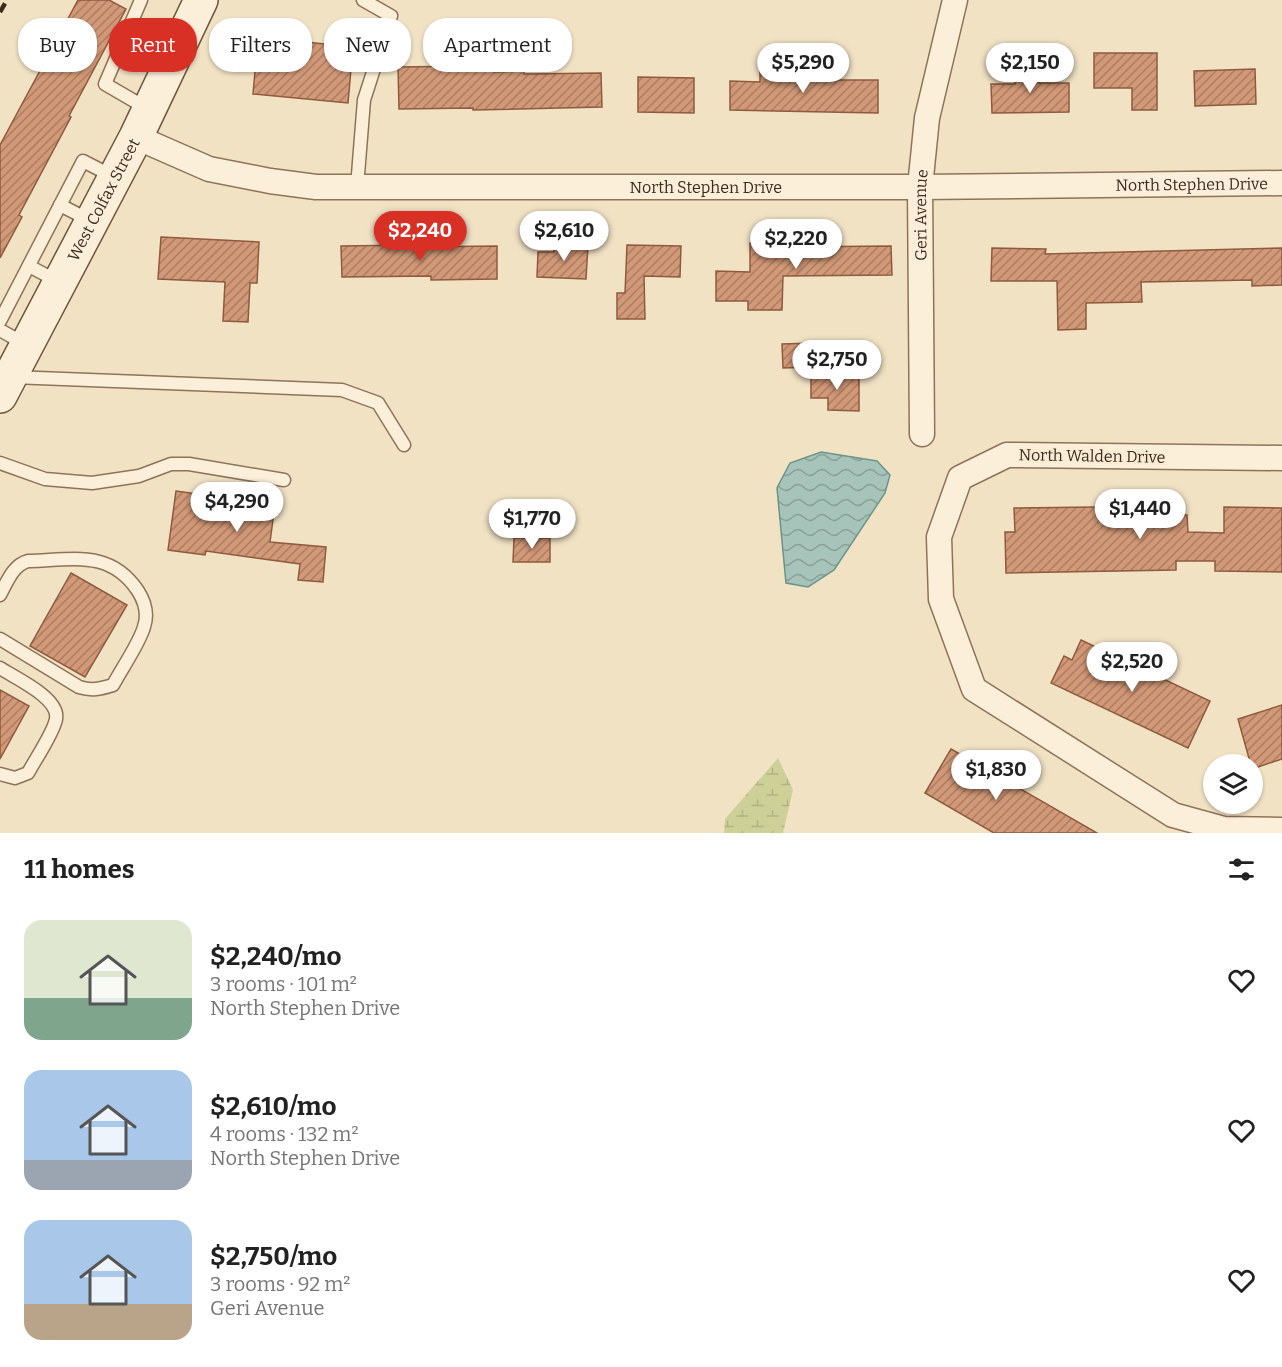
<!DOCTYPE html>
<meta charset="utf-8">
<style>
:root{--surface:#fff;--page:#f2f2f2;--text:#222;--muted:#767676;--accent:#d93025}
body{margin:0;font-family:Bitter,serif;background:var(--page);color:var(--text);height:100vh;display:flex;flex-direction:column;font-size:22px;white-space:nowrap}
*{box-sizing:border-box;margin:0}
p{font-size:20px;color:var(--muted)}
.icon{flex:none;width:33px;height:33px;fill:none;stroke:currentColor;stroke-width:2;stroke-linecap:round;stroke-linejoin:round}
.map{position:relative;height:833px;overflow:hidden}
.panel{display:flex;flex-direction:column;background:var(--surface);flex:1}
.panel>*{flex:none}
.top-card{position:absolute;left:18px;top:18px;width:600px;height:54px;display:flex;gap:12px}
.buttons{position:absolute;left:1203px;top:754px;display:grid;gap:12px}
.buttons a{display:grid;place-items:center;width:60px;height:60px;border-radius:50%;background:var(--surface);box-shadow:0 2px 4px #0004;font-size:30px}
.price{position:absolute;translate:-50% -51px;padding:0 14px;border-radius:21px;background:#fff;color:#222;font-size:20px;line-height:39px;filter:drop-shadow(0 2px 3px #0008)}
.price::after{content:'';position:absolute;left:50%;top:36px;width:18px;height:14px;margin-left:-9px;background:inherit;clip-path:polygon(0 0,100% 0,50% 100%)}
.price.on{background:var(--accent);color:#fff}
ul{padding:0;list-style:none}
li{display:flex;align-items:center;gap:18px;height:150px;padding:0 24px}
li span{display:grid;place-items:center;flex:none;width:168px;height:120px;border-radius:18px;color:#555}
li>.icon{margin-inline-start:auto}
span .icon{width:72px;height:72px;fill:#fffc;stroke-width:1}
li b{font-size:26px}
h2{display:flex;justify-content:space-between;align-items:center;height:72px;padding:0 24px;font-size:26px}
.chip{padding:0 21px;border-radius:24px;background:var(--surface);box-shadow:0 2px 4px #0004;font-size:21px;line-height:54px}
.chip.on{background:var(--accent);color:#fff}
.map>svg:first-child{display:block}
</style>
<div class="map">
<svg width="1282" height="833" viewBox="0 0 1282 833">
<defs>
<pattern id="wetland-marsh" width="20" height="14" patternUnits="userSpaceOnUse" patternTransform="scale(1.5)"><rect width="20" height="14" fill="#cdd197"/><path d="M1 5h8M5 5V1M11 12h8M15 12V8" fill="none" stroke="#b1b482"/></pattern>
<pattern id="water-waves" width="16" height="10" patternUnits="userSpaceOnUse" patternTransform="scale(1.5)"><rect width="16" height="10" fill="#a7c4ba"/><path d="M0 5q4-4 8 0t8 0" fill="none" stroke="#899f97"/></pattern>
<pattern id="building-hatch" width="6" height="6" patternUnits="userSpaceOnUse" patternTransform="scale(1.5)"><rect width="6" height="6" fill="#d29978"/><path d="M-1 1l2-2M0 6l6-6M5 7l2-2" fill="none" stroke="#ac7d62"/></pattern>
</defs>
<rect width="100%" height="100%" fill="#f1e2c4"/>
<!-- wetland -->
<polygon fill="url(#wetland-marsh)" points="778,758 793,790 783,833 724,833 725,819"/>
<!-- water -->
<polygon fill="url(#water-waves)" stroke="#6c9488" stroke-width="1.5" points="821,452 877,461 890,475 885,493 834,570 808,587 786,583 777,488 790,463"/>
<!-- building -->
<g fill="url(#building-hatch)" stroke="#8f5a3d" stroke-width="1.5">
<polygon points="78,0 109,0 126,9 69,116 71,117 19,215 22,217 0,258 0,145"/>
<polygon points="468,21 493,21 494,72 524,71 524,74 601,73 602,107 473,110 473,108 399,109 398,67 468,66"/>
<polygon points="258,37 353,47 348,103 253,94"/>
<polygon points="1094,53 1157,53 1157,110 1132,110 1132,88 1094,88"/>
<polygon points="1039,63 1039,83 1069,83 1069,112 992,113 991,84 1015,84 1015,64"/>
<polygon points="760,65 782,65 782,80 878,80 878,113 730,110 730,81 760,82"/>
<polygon points="1255,69 1256,104 1195,106 1194,71"/>
<polygon points="638,77 694,78 694,113 638,112"/>
<polygon points="161,237 259,242 257,283 250,283 248,322 223,321 225,282 158,279"/>
<polygon points="554,243 588,245 586,279 537,277 538,252 554,252"/>
<polygon points="750,243 783,243 783,247 891,246 892,275 783,276 782,310 748,310 748,301 716,301 716,271 750,272"/>
<polygon points="411,245 411,247 497,246 497,279 431,280 431,276 342,277 341,246"/>
<polygon points="627,245 681,246 680,277 644,276 645,319 617,319 617,293 625,293"/>
<polygon points="992,248 1046,249 1045,254 1282,248 1282,285 1252,286 1252,280 1141,282 1142,302 1086,303 1086,329 1058,330 1057,281 991,281"/>
<polygon points="813,343 813,367 783,368 782,344"/>
<polygon points="811,375 859,375 859,411 828,410 828,398 811,398"/>
<polygon points="176,491 275,505 270,542 326,547 323,582 298,580 300,564 206,551 205,555 168,550"/>
<polygon points="1175,506 1175,515 1187,515 1188,532 1224,533 1224,507 1282,508 1282,572 1215,571 1215,561 1176,561 1176,570 1006,573 1005,532 1015,532 1014,508"/>
<polygon points="514,538 550,538 550,562 513,562"/>
<polygon points="71,573 127,605 85,677 30,646"/>
<polygon points="1081,640 1210,701 1188,748 1051,683 1064,656 1072,660"/>
<polygon points="0,690 29,706 0,759"/>
<polygon points="1282,705 1282,759 1252,769 1238,719"/>
<polygon points="951,749 1097,833 994,833 925,793"/>
</g>
<g fill="none" stroke-linecap="round" stroke-linejoin="round">
<!-- lane casing -->
<g stroke="#8e7359" stroke-width="15">
<g id="lane">
<polyline points="141,0 105,84 148,109"/>
<polyline points="357,187 364,100 391,16 363,0"/>
<polyline points="60,205 91,221"/>
<polyline points="29,266 59,282"/>
<polyline points="0,321 83,161 114,177"/>
<polyline points="0,330 25,344"/>
<polyline points="12,377 342,390 378,403 404,445"/>
<polyline points="0,463 45,479 92,483 139,476 171,464 189,464 284,480"/>
<path d="M0,595c7,-13 13,-30 28,-34 44,-1 82,-12 110,30 7,11 10,24 6,36 -5,17 -22,41 -31,58 -13,4 -21,6 -34,2l-79,-48"/>
<path d="M0,668c15,10 60,30 56,51 -2,13 -21,41 -28,54l-13,5 -15,-4"/>
</g>
</g>
<!-- street casing -->
<g stroke="#8e7359" stroke-width="27">
<g id="street">
<path id="s1" d="M136,137l73,32 61,12 46,6h604l362,-4"/>
<path id="s2" d="M922,434l-2,-247 7,-69 28,-118"/>
<polyline points="1282,458 1007,455 960,478 939,537 941,599 974,689 1173,815 1224,829 1282,830"/>
</g>
</g>
<!-- secondary casing -->
<g stroke="#70543c" stroke-width="36">
<g id="secondary">
<path id="s3" d="M0,396l136,-259 65,-137"/>
</g>
</g>
<!-- lane -->
<use href="#lane" stroke="#fbefd9" stroke-width="12"/>
<!-- street -->
<use href="#street" stroke="#fbefd9" stroke-width="24"/>
<!-- secondary -->
<use href="#secondary" stroke="#fbefd9" stroke-width="33"/>
<!-- rail -->
<polyline stroke="#3d2c1e" stroke-width="4.5" stroke-dasharray="10 10" stroke-linecap="butt" points="0,12 7,0"/>
</g>
<g text-anchor="middle" dominant-baseline="central" stroke-width="4.5" stroke-linejoin="round" paint-order="stroke">
<!-- street labels -->
<g font-size="16" fill="#3d2c1e" stroke="#f8ecd5">
<text stroke="none"><textPath href="#s1" startOffset="1064">North Stephen Drive</textPath></text>
<text stroke="none"><textPath href="#s1" startOffset="578">North Stephen Drive</textPath></text>
<text stroke="none"><textPath href="#s3" startOffset="222">West Colfax Street</textPath></text>
<text stroke="none"><textPath href="#s2" startOffset="219">Geri Avenue</textPath></text>
<text transform="translate(1092 456) rotate(1)">North Walden Drive</text>
</g>
</g>
</svg>
<div class="buttons">
<a><svg class="icon" aria-label="layers" viewBox="0 0 24 24"><path d="M12 4l9 5-9 5-9-5zM3 14l9 5 9-5"/></svg></a>
</div>
<b class="price" style="left:803px;top:94px">$5,290</b>
<b class="price" style="left:1030px;top:94px">$2,150</b>
<b class="price on" style="left:420px;top:262px">$2,240</b>
<b class="price" style="left:564px;top:262px">$2,610</b>
<b class="price" style="left:796px;top:270px">$2,220</b>
<b class="price" style="left:837px;top:391px">$2,750</b>
<b class="price" style="left:237px;top:533px">$4,290</b>
<b class="price" style="left:1140px;top:540px">$1,440</b>
<b class="price" style="left:532px;top:550px">$1,770</b>
<b class="price" style="left:1132px;top:693px">$2,520</b>
<b class="price" style="left:996px;top:801px">$1,830</b>
<div class="top-card">
<a class="chip">Buy</a>
<a class="chip on">Rent</a>
<a class="chip">Filters</a>
<a class="chip">New</a>
<a class="chip">Apartment</a>
</div>
</div>
<section class="panel">
<h2>11 homes<svg class="icon" aria-label="filters" viewBox="0 0 24 24"><path d="M4 7h16M4 17h16"/><circle cx="9" cy="7" r="2"/><circle cx="15" cy="17" r="2"/></svg></h2>
<ul>
<li><span style="background:linear-gradient(#dfe7d0 65%,#7fa58c 0)"><svg class="icon" aria-label="home" viewBox="0 0 24 24"><path d="M3 11l9-7 9 7M6 9v11h12V9"/></svg></span><div><b>$2,240/mo</b><p>3 rooms · 101 m²</p><p>North Stephen Drive</p></div><svg class="icon" aria-label="heart" viewBox="0 0 24 24"><path d="M12 20l-8-8c-3-5 5-10 8-4 3-6 11-1 8 4z"/></svg></li>
<li><span style="background:linear-gradient(#a9c7e8 75%,#9aa5b1 0)"><svg class="icon" aria-label="home" viewBox="0 0 24 24"><path d="M3 11l9-7 9 7M6 9v11h12V9"/></svg></span><div><b>$2,610/mo</b><p>4 rooms · 132 m²</p><p>North Stephen Drive</p></div><svg class="icon" aria-label="heart" viewBox="0 0 24 24"><path d="M12 20l-8-8c-3-5 5-10 8-4 3-6 11-1 8 4z"/></svg></li>
<li><span style="background:linear-gradient(#a9c7e8 70%,#b9a48a 0)"><svg class="icon" aria-label="home" viewBox="0 0 24 24"><path d="M3 11l9-7 9 7M6 9v11h12V9"/></svg></span><div><b>$2,750/mo</b><p>3 rooms · 92 m²</p><p>Geri Avenue</p></div><svg class="icon" aria-label="heart" viewBox="0 0 24 24"><path d="M12 20l-8-8c-3-5 5-10 8-4 3-6 11-1 8 4z"/></svg></li>
</ul>
</section>
